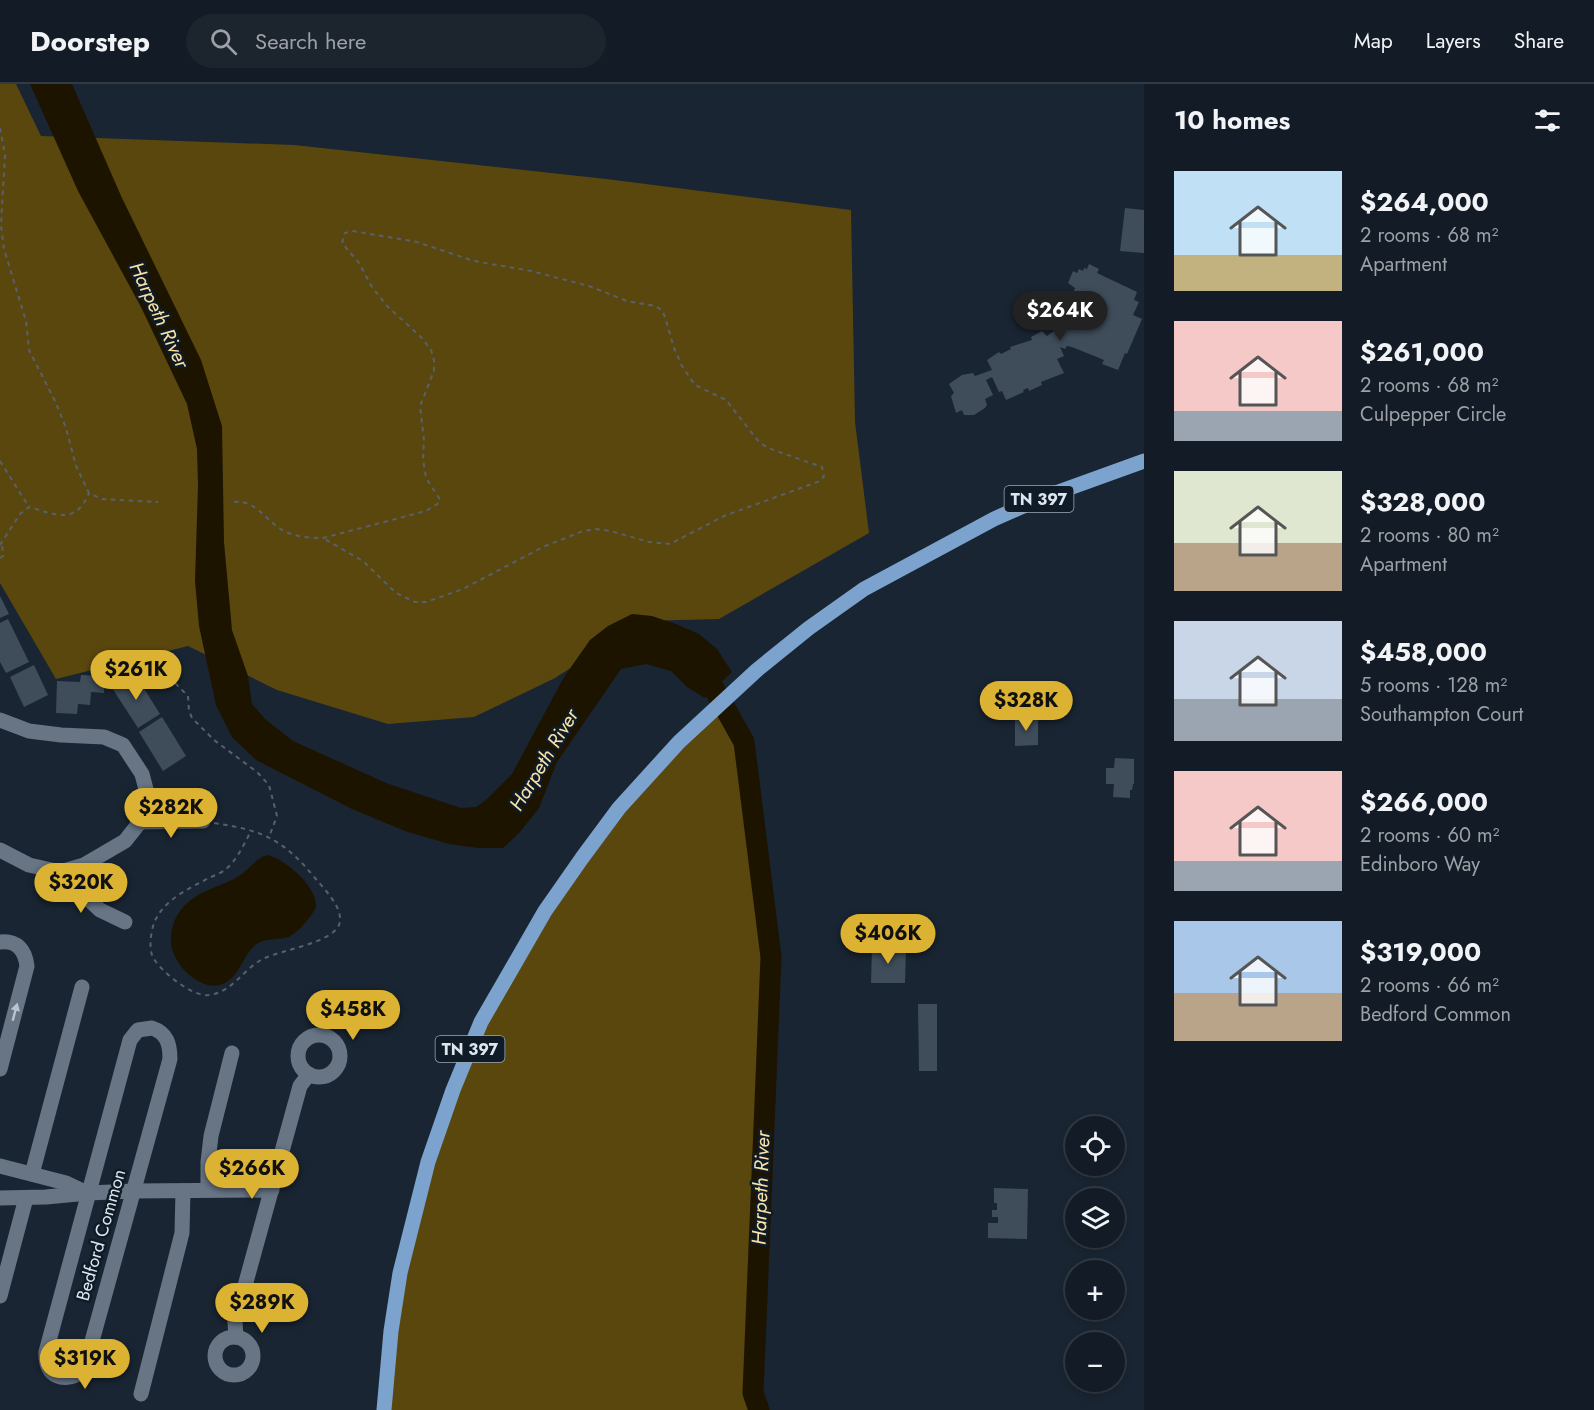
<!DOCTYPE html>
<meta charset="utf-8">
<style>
:root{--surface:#131c26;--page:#1c252e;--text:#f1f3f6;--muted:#9da1a7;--line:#323a43;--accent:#dcb233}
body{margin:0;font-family:Jost,sans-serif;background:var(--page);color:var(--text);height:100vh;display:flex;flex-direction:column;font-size:22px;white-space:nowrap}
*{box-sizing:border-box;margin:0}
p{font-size:20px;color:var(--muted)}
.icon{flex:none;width:33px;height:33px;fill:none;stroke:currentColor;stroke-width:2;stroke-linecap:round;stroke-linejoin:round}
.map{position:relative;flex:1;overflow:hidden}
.side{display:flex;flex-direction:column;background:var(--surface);width:450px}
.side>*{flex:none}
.fabs{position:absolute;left:1065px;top:1032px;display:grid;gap:12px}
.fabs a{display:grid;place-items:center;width:60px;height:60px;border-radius:50%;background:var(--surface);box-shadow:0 3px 9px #0003,0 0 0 2px var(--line);font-size:30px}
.price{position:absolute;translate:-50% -51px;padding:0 14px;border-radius:21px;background:var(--accent);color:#111;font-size:20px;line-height:39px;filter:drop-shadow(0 2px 3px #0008)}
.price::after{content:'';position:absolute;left:50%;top:36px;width:18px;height:14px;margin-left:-9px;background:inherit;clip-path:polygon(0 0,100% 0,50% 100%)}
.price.on{background:#222;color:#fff}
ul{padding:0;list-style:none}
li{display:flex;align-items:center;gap:18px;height:150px;padding:0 30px}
li span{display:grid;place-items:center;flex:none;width:168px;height:120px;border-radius:0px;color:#555}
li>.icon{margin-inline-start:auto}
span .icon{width:72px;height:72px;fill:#fffc;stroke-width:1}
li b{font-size:26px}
h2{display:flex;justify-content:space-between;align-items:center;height:72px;padding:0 30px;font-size:26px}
header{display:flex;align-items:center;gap:36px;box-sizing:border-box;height:84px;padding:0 30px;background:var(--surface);border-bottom:2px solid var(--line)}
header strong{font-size:28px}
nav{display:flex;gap:33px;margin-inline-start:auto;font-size:21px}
.search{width:420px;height:54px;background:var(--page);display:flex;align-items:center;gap:15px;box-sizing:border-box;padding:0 21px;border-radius:33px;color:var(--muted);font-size:22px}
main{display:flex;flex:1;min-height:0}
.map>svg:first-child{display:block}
</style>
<header>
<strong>Doorstep</strong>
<div class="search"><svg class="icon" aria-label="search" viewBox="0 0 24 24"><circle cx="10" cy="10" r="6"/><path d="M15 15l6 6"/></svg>Search here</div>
<nav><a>Map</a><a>Layers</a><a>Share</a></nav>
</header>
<main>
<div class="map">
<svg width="1144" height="1326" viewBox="0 0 1144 1326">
<rect width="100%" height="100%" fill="#192532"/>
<!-- green -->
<g fill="#5a470e">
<polygon points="0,0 16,0 41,52 294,61 606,95 851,126 855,338 869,449 719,535 643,537 555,594 474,633 388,640 277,606 188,562 56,595 0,499"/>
<polygon points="720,620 744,658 771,873 753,1309 759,1326 384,1326 400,1189 481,938 582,774"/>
</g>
<!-- water -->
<g fill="#1d1400">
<polygon points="30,0 72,0 122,114 201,276 222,342 224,458 232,546 248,592 252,620 265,635 293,657 386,699 461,724 476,723 486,716 512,690 564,593 590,556 608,542 632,530 652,532 676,540 699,550 717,565 732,588 705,614 687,603 671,587 646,580 621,585 557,678 539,724 520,748 503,764 478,764 449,760 405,747 352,725 256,676 232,653 216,621 199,542 195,497 198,402 197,365 187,320 141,223 78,107"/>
<path d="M268,771c19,6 49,31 48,52 -4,9 -21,30 -31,31 -10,2 -18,0 -27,5 -15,10 -18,34 -35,41 -21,8 -45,-15 -51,-35 -3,-11 0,-25 6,-35 17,-25 38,-24 61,-38 11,-7 16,-18 29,-21z"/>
</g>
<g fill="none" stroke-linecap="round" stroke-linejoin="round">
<!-- river -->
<polyline stroke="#1d1400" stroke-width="21" points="698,582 703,585 744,658 771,873 753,1309 759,1326"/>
</g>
<!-- building -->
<g fill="#3f4d5b">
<polygon points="1125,124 1144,126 1144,169 1120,167"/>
<polygon points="1089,180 1099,185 1097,189 1137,208 1134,216 1139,218 1133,231 1142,235 1127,270 1125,269 1118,286 1102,280 1104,276 1072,263 1067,262 1065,265 1060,263 1064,272 1057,275 1064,289 1041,298 1042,301 1029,307 1028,304 1023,306 1024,308 1006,316 1002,307 999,308 992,293 986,296 993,311 985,315 987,321 985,324 974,331 964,331 962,326 956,329 951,312 954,309 949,300 962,291 973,289 975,292 992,286 987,276 999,268 1001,270 1011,265 1010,263 1032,256 1031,253 1042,247 1047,252 1055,246 1057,248 1075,204 1068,199 1073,187 1077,189 1079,185 1083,187 1084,184 1087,185"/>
<polygon points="0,512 9,530 0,534"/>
<polygon points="8,535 29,578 6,589 0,578 0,539"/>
<polygon points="34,581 48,611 24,623 10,593"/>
<polygon points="135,590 160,630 138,644 112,604"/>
<polygon points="81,591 105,592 104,609 91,608 90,621 78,620 77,630 56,629 57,597 80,598"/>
<polygon points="162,633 186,672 163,687 139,648"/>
<polygon points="1015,635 1038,635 1038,661 1015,662"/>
<polygon points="1115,674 1134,675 1134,700 1133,700 1132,706 1130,706 1130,714 1113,713 1114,700 1106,700 1106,684 1114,684"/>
<polygon points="872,863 906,864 905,899 871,899"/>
<polygon points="918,920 937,920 937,987 919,987"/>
<polygon points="994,1104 1028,1105 1027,1155 988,1154 988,1139 998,1139 998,1133 992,1133 992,1126 997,1126 997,1119 994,1119"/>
</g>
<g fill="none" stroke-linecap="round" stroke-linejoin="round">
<!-- path -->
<g stroke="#56616d" stroke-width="2" stroke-dasharray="4.5 4.5" stroke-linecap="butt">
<polyline points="0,44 5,71 1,141 4,165 26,237 29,266 56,319 66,344 76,382 89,409 102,415 158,418"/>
<polyline points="0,377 29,423"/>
<path d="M234,418c23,-3 32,21 52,30 11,5 25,6 37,6l103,-27 13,-8v-5l-13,-20 -3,-19 1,-19 -4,-34 14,-35v-11l-3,-10 -9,-12 -35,-32 -15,-19 -13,-24 -17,-20 3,-10 7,-2 65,11 57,19 57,10 58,15 38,15 28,5 7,4 3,7 9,31 8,18 13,19 31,15 33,42 9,6 54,19 2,9 -4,5 -96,35 -54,28 -21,-2 -38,-11 -15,-2 -13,2 -40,16 -80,42 -37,13h-11l-19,-9 -33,-32 -40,-23"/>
<path d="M0,461l20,-31 9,-7c26,7 46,19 60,-14"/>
<polyline points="0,474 3,472 2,458"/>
<polyline points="166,584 173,597 188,612 189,627 192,634 214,656 257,688 269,701 277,732 269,753"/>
<path d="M214,739c49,7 70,17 101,55 9,11 30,31 24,47 -8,18 -57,25 -74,33 -21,9 -31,34 -56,37 -16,3 -52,-26 -57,-40 -3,-9 -1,-23 2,-32 9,-22 32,-33 51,-43 7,-4 15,-6 21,-11 11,-9 18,-25 25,-38"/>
</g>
<!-- minor -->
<g stroke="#677585" stroke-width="15">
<polyline points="0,636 29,647 61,651 104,653 123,661 142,690 148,713 144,733 125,757 84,781 60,788 29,781 0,766"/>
<polyline points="140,738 203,737"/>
<polyline points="60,788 100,826 125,838"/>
<path d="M0,858c17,-2 25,8 27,24l-27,103"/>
<path d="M152,944c15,5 18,16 18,31l-86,311c-19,15 -40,7 -38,-18l84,-312 8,-10z"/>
<circle cx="319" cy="972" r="21"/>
<polyline points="0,1082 66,1099 85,1108"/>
<polyline points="32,1090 82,903"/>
<polyline points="208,1105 208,1078 211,1052 232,969"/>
<polyline points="0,1114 46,1113 88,1109 134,1107 272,1106"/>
<polyline points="0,1212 26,1114"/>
<polyline points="236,1253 235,1238 300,1002 309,990"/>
<circle cx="234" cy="1272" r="19"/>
<polyline points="141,1310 182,1149 183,1107"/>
</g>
<!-- major -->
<polyline stroke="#7ba3ce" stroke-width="15" points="384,1326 391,1247 400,1189 428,1078 453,1006 481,938 545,827 582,774 619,724 679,658 757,586 809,544 864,505 994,435 1039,415 1144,377"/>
</g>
<!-- one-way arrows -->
<defs><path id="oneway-solid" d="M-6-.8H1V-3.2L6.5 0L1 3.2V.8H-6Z" transform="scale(1.5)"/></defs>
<use fill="#bac4cf" href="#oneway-solid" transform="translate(15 928) rotate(-75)"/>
<g text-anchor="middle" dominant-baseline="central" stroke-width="5" stroke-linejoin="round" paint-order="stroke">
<!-- shield labels -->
<g fill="#0f1c28" stroke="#9fa9b3" stroke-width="1.5">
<rect x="1004.5" y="402" width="69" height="26" rx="4.5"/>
<rect x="435.5" y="952" width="69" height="26" rx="4.5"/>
</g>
<g font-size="16" font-weight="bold" fill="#dde6ef">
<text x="1039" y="415">TN 397</text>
<text x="470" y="965">TN 397</text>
</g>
<!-- street labels -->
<g font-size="18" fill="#dde6ef" stroke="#0f1c28">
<text transform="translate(101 1151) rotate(-74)">Bedford Common</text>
</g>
<!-- water labels -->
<g font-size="20" font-style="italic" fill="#fae2a5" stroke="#0f1c28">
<text transform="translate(159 231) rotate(65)">Harpeth River</text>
<text transform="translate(544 676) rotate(-59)">Harpeth River</text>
<text transform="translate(761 1104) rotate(-88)">Harpeth River</text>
</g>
</g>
</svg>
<div class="fabs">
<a><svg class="icon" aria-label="locate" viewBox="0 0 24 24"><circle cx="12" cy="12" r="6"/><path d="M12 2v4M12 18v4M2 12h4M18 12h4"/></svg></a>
<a><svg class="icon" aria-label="layers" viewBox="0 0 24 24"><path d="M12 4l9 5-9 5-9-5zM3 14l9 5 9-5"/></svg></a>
<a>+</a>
<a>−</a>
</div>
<b class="price on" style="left:1060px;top:258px">$264K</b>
<b class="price" style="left:136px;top:617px">$261K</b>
<b class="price" style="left:1026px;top:648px">$328K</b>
<b class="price" style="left:171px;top:755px">$282K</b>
<b class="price" style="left:81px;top:830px">$320K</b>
<b class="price" style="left:888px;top:881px">$406K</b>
<b class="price" style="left:353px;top:957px">$458K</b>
<b class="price" style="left:252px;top:1116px">$266K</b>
<b class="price" style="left:262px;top:1250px">$289K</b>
<b class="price" style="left:85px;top:1306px">$319K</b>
</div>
<section class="side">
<h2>10 homes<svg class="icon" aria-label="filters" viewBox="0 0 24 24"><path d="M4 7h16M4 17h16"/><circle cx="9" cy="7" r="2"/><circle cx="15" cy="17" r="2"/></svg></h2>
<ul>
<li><span style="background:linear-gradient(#bfe0f5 70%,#c2b280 0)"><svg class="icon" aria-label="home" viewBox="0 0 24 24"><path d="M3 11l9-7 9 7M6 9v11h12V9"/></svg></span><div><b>$264,000</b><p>2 rooms · 68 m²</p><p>Apartment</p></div></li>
<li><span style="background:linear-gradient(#f6c9c9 75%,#9aa5b1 0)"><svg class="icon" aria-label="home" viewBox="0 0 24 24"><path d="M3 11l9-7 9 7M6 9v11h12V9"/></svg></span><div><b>$261,000</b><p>2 rooms · 68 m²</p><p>Culpepper Circle</p></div></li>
<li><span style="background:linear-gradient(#dfe7d0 60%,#b9a48a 0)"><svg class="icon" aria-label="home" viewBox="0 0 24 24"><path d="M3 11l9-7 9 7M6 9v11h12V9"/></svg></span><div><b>$328,000</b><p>2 rooms · 80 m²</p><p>Apartment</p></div></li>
<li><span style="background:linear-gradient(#c9d6e8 65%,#9aa5b1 0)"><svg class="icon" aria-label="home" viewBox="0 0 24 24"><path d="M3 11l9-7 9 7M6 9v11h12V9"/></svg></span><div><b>$458,000</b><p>5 rooms · 128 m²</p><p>Southampton Court</p></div></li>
<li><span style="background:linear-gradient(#f6c9c9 75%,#9aa5b1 0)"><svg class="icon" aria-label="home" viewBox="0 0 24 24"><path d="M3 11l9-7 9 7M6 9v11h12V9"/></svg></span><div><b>$266,000</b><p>2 rooms · 60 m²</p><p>Edinboro Way</p></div></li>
<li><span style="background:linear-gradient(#a9c7e8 60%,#b9a48a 0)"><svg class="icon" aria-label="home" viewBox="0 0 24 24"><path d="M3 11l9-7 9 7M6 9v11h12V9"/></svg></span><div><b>$319,000</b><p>2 rooms · 66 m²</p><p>Bedford Common</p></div></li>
</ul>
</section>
</main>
